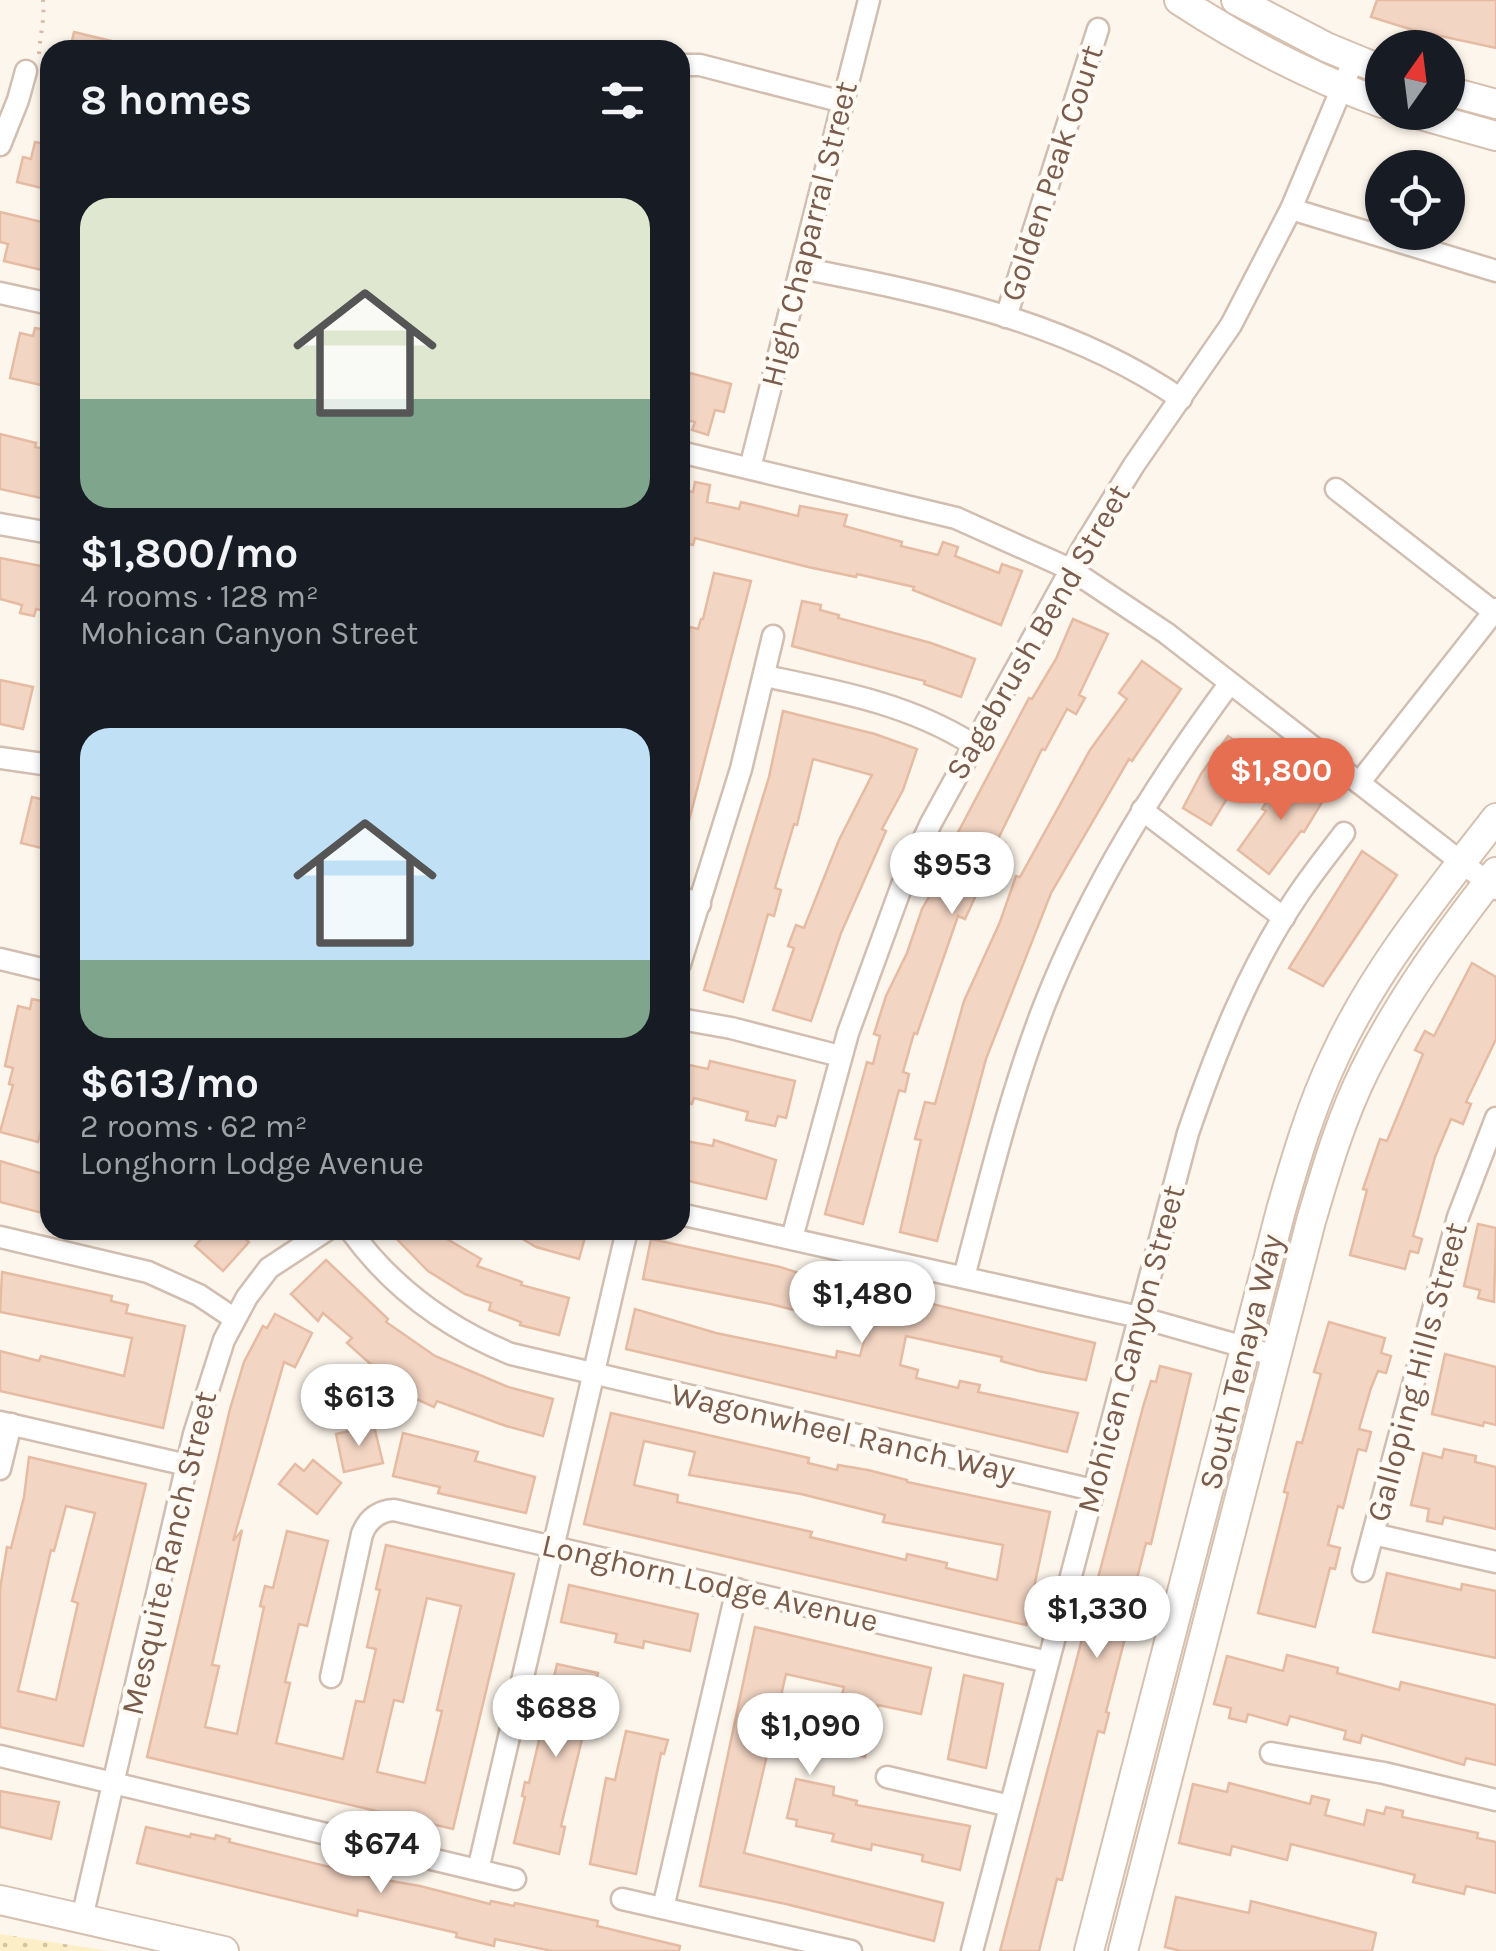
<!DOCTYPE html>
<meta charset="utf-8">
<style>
:root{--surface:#171b24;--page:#20242c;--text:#f1f3f6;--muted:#9ea1a6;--accent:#e76f51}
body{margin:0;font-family:Karla,sans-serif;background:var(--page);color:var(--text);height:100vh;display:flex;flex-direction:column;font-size:38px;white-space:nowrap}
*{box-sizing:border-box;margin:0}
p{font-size:32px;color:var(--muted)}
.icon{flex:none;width:55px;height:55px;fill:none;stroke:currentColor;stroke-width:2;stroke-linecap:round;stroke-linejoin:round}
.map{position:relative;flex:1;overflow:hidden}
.side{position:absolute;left:40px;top:40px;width:650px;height:1200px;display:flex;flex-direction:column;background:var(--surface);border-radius:30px;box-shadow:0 2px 8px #0004}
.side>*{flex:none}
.needle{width:65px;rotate:14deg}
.tools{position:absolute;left:1365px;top:30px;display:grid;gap:20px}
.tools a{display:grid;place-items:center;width:100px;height:100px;border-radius:50%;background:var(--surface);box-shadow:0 2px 8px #0004;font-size:50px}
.price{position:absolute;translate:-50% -85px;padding:0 22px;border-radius:35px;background:#fff;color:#222;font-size:32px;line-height:65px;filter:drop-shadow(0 2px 5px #0008)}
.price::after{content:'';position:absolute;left:50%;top:60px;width:30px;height:22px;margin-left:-15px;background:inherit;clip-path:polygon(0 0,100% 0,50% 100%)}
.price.on{background:var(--accent);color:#fff}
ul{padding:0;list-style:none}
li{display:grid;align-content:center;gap:20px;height:530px;padding:0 40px}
li span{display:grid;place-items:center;height:310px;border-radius:30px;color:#555}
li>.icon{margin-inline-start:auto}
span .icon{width:180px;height:180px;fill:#fffc;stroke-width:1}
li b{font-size:42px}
h2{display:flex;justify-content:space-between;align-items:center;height:120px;padding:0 40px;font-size:42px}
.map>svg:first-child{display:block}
</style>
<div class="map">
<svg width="1496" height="1951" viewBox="0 0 1496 1951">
<defs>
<pattern id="sand-dots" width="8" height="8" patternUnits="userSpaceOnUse" patternTransform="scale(2.5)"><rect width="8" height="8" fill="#fcefc7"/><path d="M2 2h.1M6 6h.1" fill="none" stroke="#d1c5a4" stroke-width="1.8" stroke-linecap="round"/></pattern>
</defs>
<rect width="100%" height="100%" fill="#fdf6ec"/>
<!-- sand -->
<polygon fill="url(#sand-dots)" points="0,1934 109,1951 0,1951"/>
<!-- building -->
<g fill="#f3d5c3" stroke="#e6bba3" stroke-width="2.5" fill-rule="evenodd">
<polygon points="1377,0 1496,0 1496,48 1413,30 1371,17"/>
<polygon points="74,32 124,44 123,50 70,50"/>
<polygon points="35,142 50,145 50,190 17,182 23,157 31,159"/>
<polygon points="0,212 50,224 50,272 4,261 8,244 0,242"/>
<polygon points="35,328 50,331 47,355 50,356 50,387 10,378 20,333 33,336"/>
<polygon points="690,373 731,384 724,412 715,410 708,435 692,430 695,422 680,418"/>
<polygon points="0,434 36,443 35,447 50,450 50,500 0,489"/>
<polygon points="695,482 710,485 707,502 739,509 741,502 798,516 800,506 847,515 844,526 902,542 901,546 938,555 943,542 958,547 955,556 999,573 1002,564 1022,571 1001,625 913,590 914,587 857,574 856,577 808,567 695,538 693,545 680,542 680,489 693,492"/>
<polygon points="0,558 46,567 45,572 50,573 50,612 36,609 34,616 20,613 22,605 0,599"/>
<polygon points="714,573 751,581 684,840 680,839 680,671 690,627 698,629 701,619 703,619"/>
<polygon points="802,601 821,605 820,610 839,615 838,618 931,643 975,659 961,697 924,684 925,681 792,646"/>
<polygon points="1073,619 1108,634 1079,695 1085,698 1076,714 1067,709 1045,750 1042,749 998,839 1005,843 984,878 965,919 958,916 917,1034 914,1033 903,1072 909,1074 905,1092 899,1090 863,1224 825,1214 867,1062 873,1064 880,1036 874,1034 886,996 907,953 922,909 950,860 945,857 1029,698 1032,699 1056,659"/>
<polygon points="1142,661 1181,689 1132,761 1129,759 1051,893 986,1059 937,1241 900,1232 921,1140 915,1139 925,1102 935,1104 964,1001 1000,922 1016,876 1020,877 1090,750 1127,699 1119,693"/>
<polygon points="0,680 33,687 23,729 0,724"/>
<polygon points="783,711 875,734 917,749 903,790 882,829 886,831 841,933 811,1021 773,1010 794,948 788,946 796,925 804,928 839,840 872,775 813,759 797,825 794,824 775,888 781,890 774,916 768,914 743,1002 704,990 769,777"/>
<polygon points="1228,736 1258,756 1258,762 1239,790 1234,787 1211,825 1183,808 1201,774"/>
<polygon points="1282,775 1324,799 1304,832 1301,831 1269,874 1238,850 1266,811 1262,809"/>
<polygon points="32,797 50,801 50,850 21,843"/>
<polygon points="1362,851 1397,875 1323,986 1289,968"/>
<polygon points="1472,963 1496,977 1496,1039 1466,1102 1471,1104 1463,1124 1451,1119 1435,1157 1413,1236 1422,1239 1418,1253 1410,1251 1405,1269 1350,1255 1367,1190 1363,1189 1380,1139 1387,1141 1423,1054 1415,1050 1425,1031 1434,1036"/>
<polygon points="32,999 50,1003 50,1078 44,1103 48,1104 38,1142 0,1132 13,1085 9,1084 13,1068 5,1066 18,1006 30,1009"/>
<polygon points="710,1061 795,1081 786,1118 778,1116 775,1126 746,1120 748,1112 694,1098 692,1104 680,1101 680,1063 708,1069"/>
<polygon points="680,1140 713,1146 714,1140 776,1160 766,1199 680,1179"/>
<polygon points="0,1161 50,1176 50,1215 0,1202"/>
<polygon points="1478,1224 1496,1228 1494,1302 1478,1298 1480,1290 1464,1286"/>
<polygon points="209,1230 236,1230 249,1242 223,1271 195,1246"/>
<polygon points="388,1230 448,1230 442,1236 481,1259 477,1266 522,1282 521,1285 569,1298 559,1335 520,1325 521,1322 489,1310 491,1303 465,1294 428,1271"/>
<polygon points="508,1230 587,1230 579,1259 536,1247"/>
<polygon points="651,1239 780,1267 805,1275 804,1279 831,1285 832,1280 1095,1343 1086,1380 1038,1371 1001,1361 1002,1357 906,1336 900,1365 918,1370 916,1378 958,1388 960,1381 980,1385 978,1392 1078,1413 1067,1452 626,1349 635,1309 716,1333 836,1358 837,1351 860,1356 867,1329 771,1304 643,1279"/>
<polygon points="326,1260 388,1319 386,1322 435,1356 508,1387 553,1399 543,1436 506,1426 437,1401 434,1407 403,1393 372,1372 375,1368 347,1343 352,1338 323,1313 318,1321 291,1294"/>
<polygon points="2,1272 112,1296 111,1301 128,1305 126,1313 185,1326 163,1428 0,1391 0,1351 39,1361 41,1356 124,1376 132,1338 0,1312"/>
<path d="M275,1314l37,19 -17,34 -11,-5 -51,179 9,-11 -30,135 7,1 -14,61 32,7 27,-127 -4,-1 5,-20 8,2 14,-57 41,10 -21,85 -8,-2 -14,58 5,1 -14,60 67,16 13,-58 8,1 12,-53 -9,-2 13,-57 -4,-1 10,-44 128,29 -61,255 -306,-72 83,-348 14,-47 19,-36 4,2zM427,1598l34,8 -24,104 5,1 -17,72 -48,-11 17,-72 9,2z"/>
<polygon points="1329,1322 1385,1338 1381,1353 1391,1356 1386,1373 1378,1371 1371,1388 1359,1429 1371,1432 1366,1451 1358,1449 1343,1508 1338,1506 1328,1545 1340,1548 1335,1569 1330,1568 1315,1627 1258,1613 1288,1493 1284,1492 1297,1442 1302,1443 1321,1374 1314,1372"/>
<polygon points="1445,1354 1496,1367 1496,1425 1484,1422 1483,1426 1432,1414"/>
<polygon points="1160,1366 1191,1374 1151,1544 1146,1543 1132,1598 1135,1599 1106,1712 1109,1713 1104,1733 1098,1731 1062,1880 1057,1879 1039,1951 1000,1951 1143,1407 1151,1381 1156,1382"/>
<path d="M611,1413l198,45 -1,5 29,7 1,-5 30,5 39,10v2l143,30 -24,113 -442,-101zM644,1441l51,11 -6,23 112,19 84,21 -2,7 120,23 -6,35 -51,-12 1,-5 -40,-9 -1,6 -96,-23 2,-5 -135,-30 1,-7 -44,-10z"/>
<polygon points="374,1426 383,1463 344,1472 336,1434"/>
<polygon points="403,1433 478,1452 475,1461 535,1477 526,1513 438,1493 440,1487 393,1476"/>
<polygon points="1444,1449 1476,1456 1475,1462 1496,1467 1496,1529 1444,1517 1442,1524 1427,1521 1429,1509 1411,1505 1423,1453 1442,1458"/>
<path d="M29,1457l117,27 -63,262 -83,-19v-138l7,-42 4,1 13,-51zM66,1506l29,7 -23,88 6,2 -22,97 -38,-9 33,-141 3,1z"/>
<polygon points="313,1460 341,1483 317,1514 279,1484 295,1464 304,1471"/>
<polygon points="1387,1573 1461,1590 1462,1584 1496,1591 1496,1658 1373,1632"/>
<polygon points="569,1585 698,1614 690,1651 644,1641 643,1648 615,1642 617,1634 561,1622"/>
<polygon points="755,1627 931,1668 921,1714 878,1705 865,1757 819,1745 824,1725 833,1728 844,1687 786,1674 744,1853 943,1903 934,1941 786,1904 700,1886"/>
<polygon points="1287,1655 1338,1668 1337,1673 1399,1690 1401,1682 1496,1705 1496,1765 1466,1758 1464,1765 1362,1735 1360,1743 1344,1739 1346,1731 1290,1716 1287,1725 1248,1714 1246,1722 1229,1718 1231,1708 1214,1704 1227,1656 1283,1671"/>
<polygon points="557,1664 598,1673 561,1826 565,1827 559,1854 514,1843 525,1797 522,1796 525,1782 529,1783"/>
<polygon points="964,1675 1003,1684 986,1768 948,1759"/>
<polygon points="626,1731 668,1740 664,1754 661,1753 636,1874 590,1864 606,1778 615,1780"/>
<polygon points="796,1779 834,1787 833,1795 857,1801 856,1805 970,1826 960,1870 922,1861 923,1855 872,1844 871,1850 832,1841 834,1834 796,1826 797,1820 787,1818"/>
<polygon points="1229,1783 1310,1804 1312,1796 1329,1800 1325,1815 1364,1825 1367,1810 1384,1814 1386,1807 1403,1811 1402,1817 1478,1833 1477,1838 1496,1842 1496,1893 1466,1886 1464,1894 1413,1882 1415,1875 1291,1844 1287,1860 1232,1846 1230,1855 1179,1843 1193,1784 1227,1792"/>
<polygon points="0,1791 59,1802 51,1839 0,1827"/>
<polygon points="146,1827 190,1837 191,1834 215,1839 216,1835 230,1839 229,1842 374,1878 420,1886 490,1904 491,1901 514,1906 515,1903 598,1921 597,1926 680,1946 679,1951 552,1951 495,1939 494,1946 456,1937 457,1933 358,1910 357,1916 137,1863"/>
<polygon points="1176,1897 1249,1913 1251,1901 1376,1933 1372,1951 1181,1951 1165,1947"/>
</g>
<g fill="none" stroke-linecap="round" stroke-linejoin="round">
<!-- street casing -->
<g stroke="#d1beb0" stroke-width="25">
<g id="street">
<polyline points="680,65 700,65 843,102"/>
<polyline points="0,145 18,100 26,71"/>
<polyline points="1291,209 1496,271"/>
<path d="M801,268c132,26 267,53 380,131"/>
<polyline points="0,293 50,304"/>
<polyline points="1006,317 1098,29"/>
<polyline points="680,452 956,518 1070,569 1166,633 1496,889"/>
<polyline points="750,468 869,0"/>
<polyline points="1336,489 1494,612"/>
<polyline points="0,524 50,533"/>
<path d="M765,676c72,15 144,28 207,68"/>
<polyline points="0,758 50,765"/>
<polyline points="1359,783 1496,609"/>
<polyline points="1142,810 1284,918"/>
<polyline points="680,897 700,904"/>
<polyline points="0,959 50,971"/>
<polyline points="680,964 741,769 773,636"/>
<polyline points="680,1016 686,1020 731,1028 840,1056"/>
<polyline points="680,1214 1139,1317 1276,1356"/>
<path d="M350,1230c42,58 95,97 161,124l582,136"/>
<polyline points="0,1237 148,1272 199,1295 235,1319"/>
<polyline points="792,1238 848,1033 902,885 931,823 1082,549 1134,465 1231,325 1291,209 1354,59"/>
<path d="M964,1277c24,-91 46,-183 80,-271 46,-117 111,-222 186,-323"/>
<polyline points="0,1422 187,1465"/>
<polyline points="0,1469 11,1424"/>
<polyline points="1373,1534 1496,1562"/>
<polyline points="1363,1571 1458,1217 1496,1118"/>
<path d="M331,1677l31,-143c6,-15 17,-23 32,-24l654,152"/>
<polyline points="1271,1753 1384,1773 1496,1800"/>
<polyline points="0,1756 515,1879"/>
<polyline points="887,1777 1010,1806"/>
<polyline points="478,1870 627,1230"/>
<polyline points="622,1899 851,1951"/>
<polyline points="663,1908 737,1589"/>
<polyline points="82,1918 194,1434 224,1340 247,1297 269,1268 327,1230"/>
<path d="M972,1951l216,-818c28,-82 61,-166 110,-238 14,-21 30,-41 46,-62"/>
</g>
</g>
<!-- secondary casing -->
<g stroke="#d6c0b0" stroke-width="32">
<g id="secondary">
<path d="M1179,0c64,42 132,77 203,103"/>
<polyline points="1236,0 1326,47 1382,70"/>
<polyline points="1448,91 1496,104"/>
<polyline points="1410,112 1496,136"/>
<polyline points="0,1900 224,1951"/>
<path d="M1089,1951l192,-741c15,-52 30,-103 53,-152 40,-88 103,-164 162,-240"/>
<path d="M1123,1951l188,-730c15,-51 30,-103 54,-151 36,-72 82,-135 131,-198"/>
</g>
</g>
<!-- path -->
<path stroke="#d9b8a5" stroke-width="4" stroke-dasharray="2.5 8" stroke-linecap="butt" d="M39,54c1,-19 6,-35 4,-54"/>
<!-- street -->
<use href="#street" stroke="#fff" stroke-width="20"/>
<!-- secondary -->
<use href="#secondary" stroke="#fff" stroke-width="28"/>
</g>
<g text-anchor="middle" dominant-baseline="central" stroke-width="9" stroke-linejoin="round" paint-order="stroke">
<!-- street labels -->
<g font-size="32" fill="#7a5c4d" stroke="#fffaf3">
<text transform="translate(1052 173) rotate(-72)">Golden Peak Court</text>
<text transform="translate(809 234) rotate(-76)">High Chaparral Street</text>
<text transform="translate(1038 632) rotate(-60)">Sagebrush Bend Street</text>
<text transform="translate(1131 1349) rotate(-75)">Mohican Canyon Street</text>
<text transform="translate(1241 1362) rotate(-76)">South Tenaya Way</text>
<text transform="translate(1417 1372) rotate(-75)">Galloping Hills Street</text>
<text transform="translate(843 1433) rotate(13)">Wagonwheel Ranch Way</text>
<text transform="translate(169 1553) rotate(-77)">Mesquite Ranch Street</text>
<text transform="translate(710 1583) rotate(13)">Longhorn Lodge Avenue</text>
</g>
</g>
</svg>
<div class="tools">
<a><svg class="needle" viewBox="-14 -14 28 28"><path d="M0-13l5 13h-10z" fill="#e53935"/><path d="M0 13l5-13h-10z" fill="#9ea1a6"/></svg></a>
<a><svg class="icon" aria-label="locate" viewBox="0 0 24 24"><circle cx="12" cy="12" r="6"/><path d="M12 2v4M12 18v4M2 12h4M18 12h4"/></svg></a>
</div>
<b class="price on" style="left:1281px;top:823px">$1,800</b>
<b class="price" style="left:952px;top:917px">$953</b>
<b class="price" style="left:862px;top:1346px">$1,480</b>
<b class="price" style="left:359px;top:1449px">$613</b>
<b class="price" style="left:1097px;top:1661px">$1,330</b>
<b class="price" style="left:556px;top:1760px">$688</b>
<b class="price" style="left:810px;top:1778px">$1,090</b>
<b class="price" style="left:381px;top:1896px">$674</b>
<section class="side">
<h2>8 homes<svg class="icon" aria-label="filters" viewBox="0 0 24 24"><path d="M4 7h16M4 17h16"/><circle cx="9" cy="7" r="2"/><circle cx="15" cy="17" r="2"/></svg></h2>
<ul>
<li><span style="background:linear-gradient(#dfe7d0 65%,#7fa58c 0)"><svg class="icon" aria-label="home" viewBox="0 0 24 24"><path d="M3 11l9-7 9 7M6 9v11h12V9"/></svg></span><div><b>$1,800/mo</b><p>4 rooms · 128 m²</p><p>Mohican Canyon Street</p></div></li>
<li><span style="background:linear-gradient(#bfe0f5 75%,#7fa58c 0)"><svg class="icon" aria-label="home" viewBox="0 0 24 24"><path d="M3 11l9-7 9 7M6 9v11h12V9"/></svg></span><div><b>$613/mo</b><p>2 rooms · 62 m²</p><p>Longhorn Lodge Avenue</p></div></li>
</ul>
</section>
</div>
